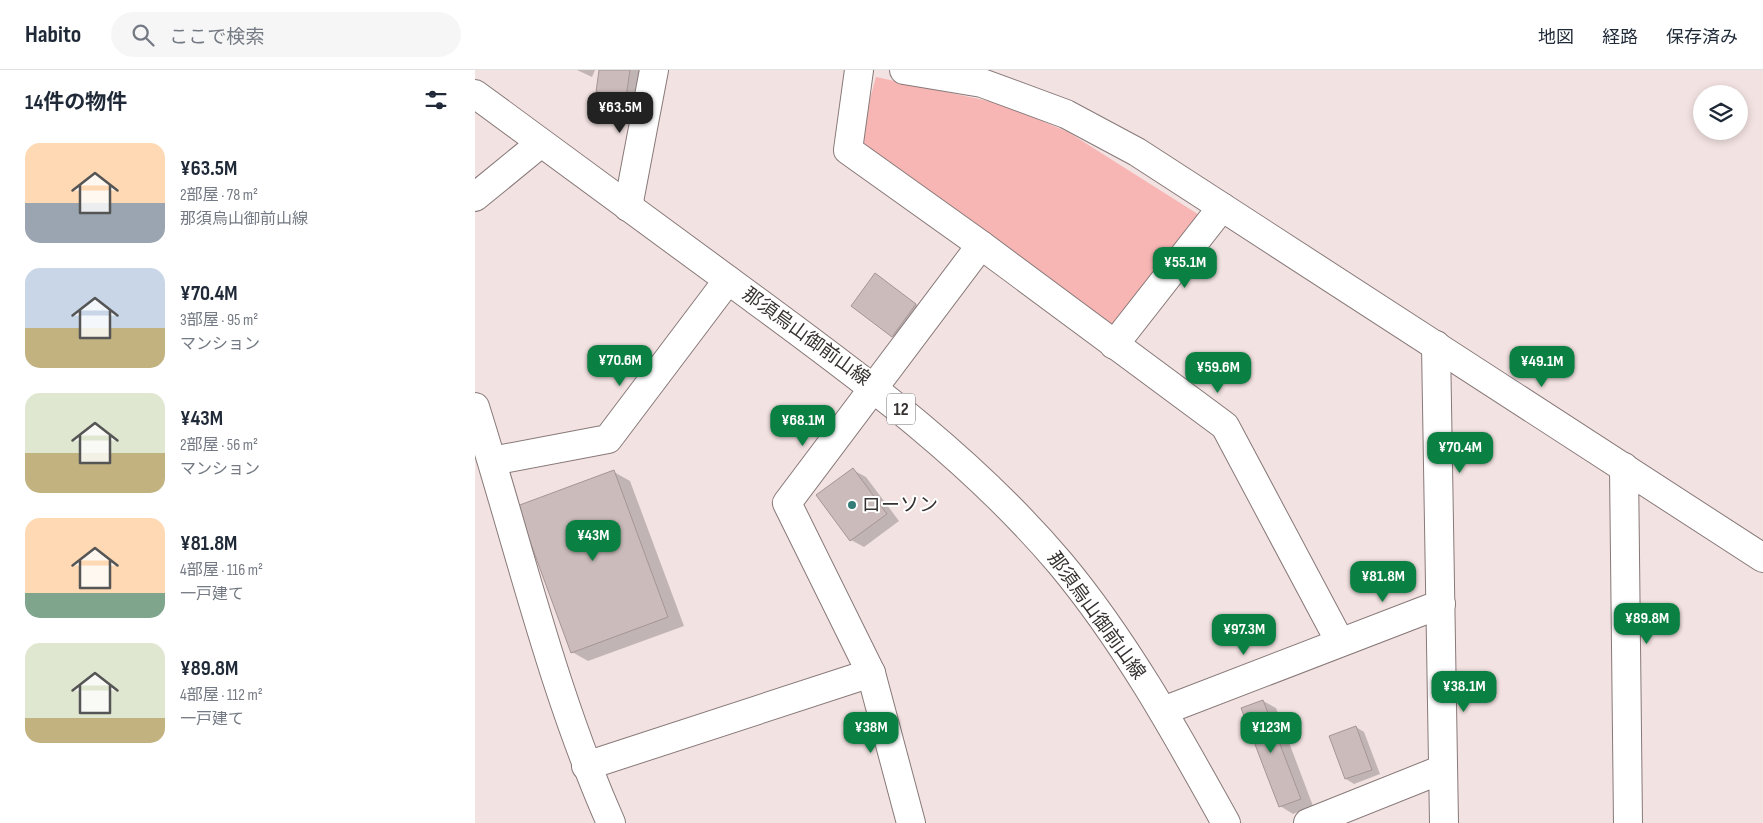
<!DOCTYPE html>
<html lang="ja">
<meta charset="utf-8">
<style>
:root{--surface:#fff;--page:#f6f6f7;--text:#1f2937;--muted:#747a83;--line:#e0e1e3;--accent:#0b8043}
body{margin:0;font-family:"Sofia Sans Condensed","Noto Sans JP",sans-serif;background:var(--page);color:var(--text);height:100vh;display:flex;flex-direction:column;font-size:19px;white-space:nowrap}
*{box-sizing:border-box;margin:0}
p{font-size:16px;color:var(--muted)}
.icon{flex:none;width:28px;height:28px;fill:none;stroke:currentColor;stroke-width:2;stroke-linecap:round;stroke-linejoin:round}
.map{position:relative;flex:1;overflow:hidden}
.panel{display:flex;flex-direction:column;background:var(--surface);width:475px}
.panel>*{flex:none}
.controls{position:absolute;left:1218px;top:15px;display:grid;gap:10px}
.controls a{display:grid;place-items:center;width:55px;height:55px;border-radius:50%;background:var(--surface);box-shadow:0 2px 8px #0003;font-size:25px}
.price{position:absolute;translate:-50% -42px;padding:0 11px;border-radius:10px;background:var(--accent);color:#fff;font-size:16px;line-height:32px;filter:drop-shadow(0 1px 2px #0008)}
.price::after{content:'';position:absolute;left:50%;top:30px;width:15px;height:11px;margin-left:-8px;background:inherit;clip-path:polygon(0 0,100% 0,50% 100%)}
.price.on{background:#222;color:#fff}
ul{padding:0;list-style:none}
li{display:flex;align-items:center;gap:15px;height:125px;padding:0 25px}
li span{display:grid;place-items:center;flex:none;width:140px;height:100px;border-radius:15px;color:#555}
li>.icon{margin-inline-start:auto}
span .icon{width:60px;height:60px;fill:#fffc;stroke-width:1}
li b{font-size:21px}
h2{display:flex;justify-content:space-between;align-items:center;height:60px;padding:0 25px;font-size:21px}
header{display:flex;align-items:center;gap:30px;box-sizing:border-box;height:70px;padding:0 25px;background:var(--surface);border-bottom:1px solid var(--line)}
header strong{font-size:24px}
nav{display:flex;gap:28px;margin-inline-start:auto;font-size:18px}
.search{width:350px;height:45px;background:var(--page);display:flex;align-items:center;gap:12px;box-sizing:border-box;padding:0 18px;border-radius:28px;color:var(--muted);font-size:19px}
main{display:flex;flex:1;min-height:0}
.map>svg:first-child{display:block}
</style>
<header>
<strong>Habito</strong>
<div class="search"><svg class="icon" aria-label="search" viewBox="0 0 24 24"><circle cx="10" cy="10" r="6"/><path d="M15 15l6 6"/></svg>ここで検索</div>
<nav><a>地図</a><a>経路</a><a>保存済み</a></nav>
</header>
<main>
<section class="panel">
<h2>14件の物件<svg class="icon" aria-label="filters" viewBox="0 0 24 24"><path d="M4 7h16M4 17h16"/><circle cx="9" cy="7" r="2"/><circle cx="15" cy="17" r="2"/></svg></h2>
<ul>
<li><span style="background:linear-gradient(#ffd9b3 60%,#9aa5b1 0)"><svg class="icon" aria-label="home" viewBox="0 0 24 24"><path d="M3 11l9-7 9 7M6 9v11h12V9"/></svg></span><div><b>¥63.5M</b><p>2部屋 · 78 m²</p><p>那須烏山御前山線</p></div></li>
<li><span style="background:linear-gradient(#c9d6e8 60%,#c2b280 0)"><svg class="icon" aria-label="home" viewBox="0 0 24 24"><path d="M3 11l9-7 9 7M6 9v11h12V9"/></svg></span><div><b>¥70.4M</b><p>3部屋 · 95 m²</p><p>マンション</p></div></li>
<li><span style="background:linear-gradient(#dfe7d0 60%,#c2b280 0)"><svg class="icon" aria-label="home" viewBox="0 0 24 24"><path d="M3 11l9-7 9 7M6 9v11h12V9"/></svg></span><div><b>¥43M</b><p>2部屋 · 56 m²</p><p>マンション</p></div></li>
<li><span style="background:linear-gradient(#ffd9b3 75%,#7fa58c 0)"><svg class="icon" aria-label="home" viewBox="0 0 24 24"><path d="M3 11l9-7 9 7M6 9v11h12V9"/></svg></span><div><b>¥81.8M</b><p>4部屋 · 116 m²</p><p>一戸建て</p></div></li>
<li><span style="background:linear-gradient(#dfe7d0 75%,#c2b280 0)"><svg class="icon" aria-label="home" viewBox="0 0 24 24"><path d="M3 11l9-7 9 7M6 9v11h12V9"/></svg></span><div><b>¥89.8M</b><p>4部屋 · 112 m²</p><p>一戸建て</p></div></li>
</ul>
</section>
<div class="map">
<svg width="1288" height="753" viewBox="0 0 1288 753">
<rect width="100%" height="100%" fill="#f2e2e1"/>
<!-- green -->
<polygon fill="#f7b6b3" points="401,7 527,34 593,62 729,148 637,260 382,76"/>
<!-- shadow -->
<g fill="#0003">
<polygon points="102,0 120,0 117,7"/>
<polygon points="125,0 169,0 164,33 135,29 122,22"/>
<polygon points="401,205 449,240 426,271 418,266"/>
<polygon points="378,400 391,407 424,451 389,477 376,470"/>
<polygon points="139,402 155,411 209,556 113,591 97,582"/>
<polygon points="788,631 801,638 838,736 818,744 805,736"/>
<polygon points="881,657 889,662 905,704 879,714 871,709"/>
</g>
<!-- building -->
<g fill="#cbbcbb" stroke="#a59695">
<polygon points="124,0 155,0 151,27 121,22"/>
<polygon points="400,203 441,234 417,267 376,236"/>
<polygon points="378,398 412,444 375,471 341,425"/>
<polygon points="139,400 193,547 96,583 42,436"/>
<polygon points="788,630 826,729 804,737 766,638"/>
<polygon points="881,656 897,700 870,709 854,666"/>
</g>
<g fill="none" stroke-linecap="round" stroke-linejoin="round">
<!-- minor casing -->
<g stroke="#887979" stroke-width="30">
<g id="minor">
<polyline points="384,0 373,80 506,175 750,356 865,572"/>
<polyline points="429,0 507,13 591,44 662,82 1288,488"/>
<polyline points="0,127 66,73"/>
<polyline points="153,137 179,0"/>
<polyline points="639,275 747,137"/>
<polyline points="961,275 969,753"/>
<path d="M0,337c44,139 77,283 136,416"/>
<polyline points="17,391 133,369 253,210"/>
<polyline points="1149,397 1153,753"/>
<polyline points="688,641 966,534"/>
<polyline points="111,696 396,603"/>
<polyline points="436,753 396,603 312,433 506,175"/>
<polyline points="833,753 968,699"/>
</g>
</g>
<!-- major casing -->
<g stroke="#887979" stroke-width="30">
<path id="major" d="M0,24c93,69 186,137 279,205 111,82 216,158 306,264 66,79 116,170 166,260"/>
</g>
<!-- minor -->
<use href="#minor" stroke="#fff" stroke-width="28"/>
<!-- major -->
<use href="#major" stroke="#fff" stroke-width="28"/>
</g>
<!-- markers -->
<circle fill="#347c77" stroke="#fff" stroke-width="2" cx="377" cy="435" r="5"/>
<g text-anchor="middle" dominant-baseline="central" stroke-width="4" stroke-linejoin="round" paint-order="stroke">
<!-- shield labels -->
<rect fill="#fff" stroke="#736f6f" stroke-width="1" x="412" y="323.5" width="28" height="31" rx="4"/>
<g font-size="18" font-weight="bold" fill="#373131">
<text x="426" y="339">12</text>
</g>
<!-- street labels -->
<g font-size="19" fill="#373131" stroke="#fff">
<text transform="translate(331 267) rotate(36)">那須烏山御前山線</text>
<text transform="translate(621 546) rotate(54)">那須烏山御前山線</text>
</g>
<!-- poi labels -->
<g font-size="19" fill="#373131" stroke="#fff" text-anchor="start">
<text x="387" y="435">ローソン</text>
</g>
</g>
</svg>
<div class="controls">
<a><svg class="icon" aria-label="layers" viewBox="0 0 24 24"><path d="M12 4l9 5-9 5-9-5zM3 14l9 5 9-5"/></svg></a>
</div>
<b class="price on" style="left:145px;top:64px">¥63.5M</b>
<b class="price" style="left:710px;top:219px">¥55.1M</b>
<b class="price" style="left:145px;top:317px">¥70.6M</b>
<b class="price" style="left:1067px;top:318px">¥49.1M</b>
<b class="price" style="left:743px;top:324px">¥59.6M</b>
<b class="price" style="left:328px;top:377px">¥68.1M</b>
<b class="price" style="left:985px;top:404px">¥70.4M</b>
<b class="price" style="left:118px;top:492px">¥43M</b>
<b class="price" style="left:908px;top:533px">¥81.8M</b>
<b class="price" style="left:1172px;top:575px">¥89.8M</b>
<b class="price" style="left:769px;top:586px">¥97.3M</b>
<b class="price" style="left:989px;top:643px">¥38.1M</b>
<b class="price" style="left:396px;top:684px">¥38M</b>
<b class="price" style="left:796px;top:684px">¥123M</b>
</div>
</main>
